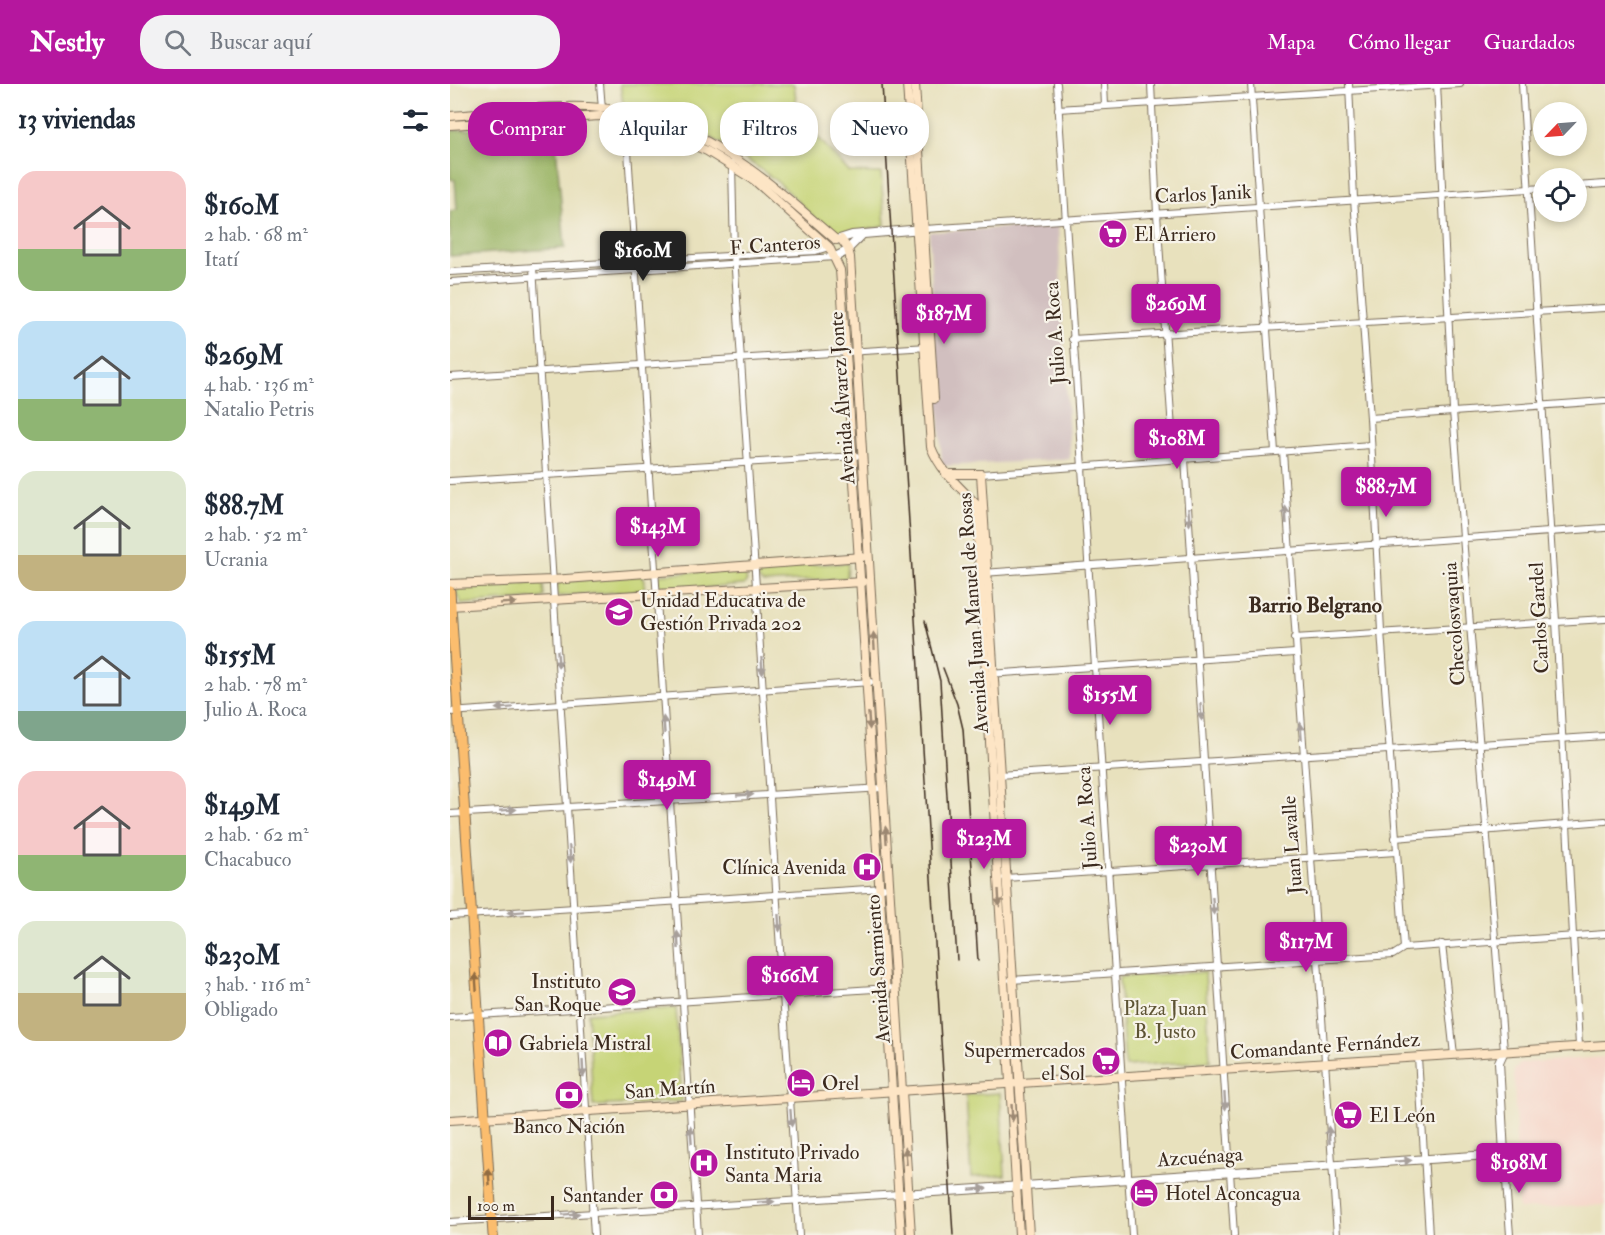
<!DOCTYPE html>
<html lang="es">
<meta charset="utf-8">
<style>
:root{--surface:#fff;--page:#f2f2f3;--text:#1f2937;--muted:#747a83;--accent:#b5179e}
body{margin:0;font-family:"IM FELL Double Pica",serif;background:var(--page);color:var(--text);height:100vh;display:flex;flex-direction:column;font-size:22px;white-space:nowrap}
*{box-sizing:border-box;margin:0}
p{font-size:20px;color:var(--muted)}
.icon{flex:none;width:33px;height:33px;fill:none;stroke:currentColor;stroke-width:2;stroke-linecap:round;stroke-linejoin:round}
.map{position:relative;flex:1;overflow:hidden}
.panel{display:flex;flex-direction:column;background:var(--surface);width:450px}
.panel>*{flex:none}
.top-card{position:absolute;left:18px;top:18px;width:570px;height:54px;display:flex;gap:12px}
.needle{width:39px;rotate:245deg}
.controls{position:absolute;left:1083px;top:18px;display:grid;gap:12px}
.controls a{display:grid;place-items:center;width:54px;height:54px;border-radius:50%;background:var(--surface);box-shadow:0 3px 9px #0003;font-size:30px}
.scale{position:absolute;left:18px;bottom:15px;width:86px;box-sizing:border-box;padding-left:6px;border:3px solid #3b2a1e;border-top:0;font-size:16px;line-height:21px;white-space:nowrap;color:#3b2a1e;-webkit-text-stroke:4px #f7f3e8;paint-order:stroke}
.price{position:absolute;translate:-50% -51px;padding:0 14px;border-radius:6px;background:var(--accent);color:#fff;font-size:20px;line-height:39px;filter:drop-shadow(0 2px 3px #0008)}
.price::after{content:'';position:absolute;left:50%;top:36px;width:18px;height:14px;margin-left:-9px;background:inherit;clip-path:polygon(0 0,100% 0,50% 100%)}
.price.on{background:#222;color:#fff}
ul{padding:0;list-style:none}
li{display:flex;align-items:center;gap:18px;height:150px;padding:0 18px}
li span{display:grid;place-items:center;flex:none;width:168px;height:120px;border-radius:18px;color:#555}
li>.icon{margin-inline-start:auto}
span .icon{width:72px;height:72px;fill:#fffc;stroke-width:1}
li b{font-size:26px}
h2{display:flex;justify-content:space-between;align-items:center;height:72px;padding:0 18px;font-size:26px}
.tag{padding:0 21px;border-radius:24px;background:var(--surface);box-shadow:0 3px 9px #0003;font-size:21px;line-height:54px}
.tag.on{background:var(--accent);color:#fff}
header{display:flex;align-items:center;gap:36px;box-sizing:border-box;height:84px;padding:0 30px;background:var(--accent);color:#fff}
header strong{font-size:28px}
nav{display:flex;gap:33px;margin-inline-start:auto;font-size:21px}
.search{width:420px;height:54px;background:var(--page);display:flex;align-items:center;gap:15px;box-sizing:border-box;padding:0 21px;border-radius:24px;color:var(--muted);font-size:22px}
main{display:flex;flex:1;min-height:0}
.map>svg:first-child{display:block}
</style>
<header>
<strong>Nestly</strong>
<div class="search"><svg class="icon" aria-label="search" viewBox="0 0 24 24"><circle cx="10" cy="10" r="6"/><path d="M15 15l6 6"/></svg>Buscar aquí</div>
<nav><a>Mapa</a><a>Cómo llegar</a><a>Guardados</a></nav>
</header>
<main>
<section class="panel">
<h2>13 viviendas<svg class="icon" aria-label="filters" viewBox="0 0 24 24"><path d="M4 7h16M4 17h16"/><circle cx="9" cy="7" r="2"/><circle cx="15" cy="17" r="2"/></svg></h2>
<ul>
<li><span style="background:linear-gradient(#f6c9c9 65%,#8fb573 0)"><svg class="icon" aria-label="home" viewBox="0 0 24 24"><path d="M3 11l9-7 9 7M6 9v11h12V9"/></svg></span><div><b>$160M</b><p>2 hab. · 68 m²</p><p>Itatí</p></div></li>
<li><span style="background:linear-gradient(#bfe0f5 65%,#8fb573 0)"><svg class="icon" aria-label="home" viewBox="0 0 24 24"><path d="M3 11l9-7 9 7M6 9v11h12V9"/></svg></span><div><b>$269M</b><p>4 hab. · 136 m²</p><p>Natalio Petris</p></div></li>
<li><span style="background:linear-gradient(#dfe7d0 70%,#c2b280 0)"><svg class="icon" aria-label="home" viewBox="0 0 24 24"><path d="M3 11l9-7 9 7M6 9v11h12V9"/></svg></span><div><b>$88.7M</b><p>2 hab. · 52 m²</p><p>Ucrania</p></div></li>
<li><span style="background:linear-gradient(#bfe0f5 75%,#7fa58c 0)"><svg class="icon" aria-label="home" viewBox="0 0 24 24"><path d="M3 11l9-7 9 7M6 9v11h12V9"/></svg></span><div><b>$155M</b><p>2 hab. · 78 m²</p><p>Julio A. Roca</p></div></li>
<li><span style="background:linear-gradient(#f6c9c9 70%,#8fb573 0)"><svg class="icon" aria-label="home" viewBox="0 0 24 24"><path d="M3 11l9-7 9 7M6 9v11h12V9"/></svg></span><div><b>$149M</b><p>2 hab. · 62 m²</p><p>Chacabuco</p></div></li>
<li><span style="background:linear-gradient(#dfe7d0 60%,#c2b280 0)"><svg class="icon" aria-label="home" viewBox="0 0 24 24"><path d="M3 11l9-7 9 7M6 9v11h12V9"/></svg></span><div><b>$230M</b><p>3 hab. · 116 m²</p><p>Obligado</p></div></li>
</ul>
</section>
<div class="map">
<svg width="1155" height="1151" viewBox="0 0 1155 1151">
<rect width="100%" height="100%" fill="#f7f3e8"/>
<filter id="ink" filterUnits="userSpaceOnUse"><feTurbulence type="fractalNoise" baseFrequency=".0167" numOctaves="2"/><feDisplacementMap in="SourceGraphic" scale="12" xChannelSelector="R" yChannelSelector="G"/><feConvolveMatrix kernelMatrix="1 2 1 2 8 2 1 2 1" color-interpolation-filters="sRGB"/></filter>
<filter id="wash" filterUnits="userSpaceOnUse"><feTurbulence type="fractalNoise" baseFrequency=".008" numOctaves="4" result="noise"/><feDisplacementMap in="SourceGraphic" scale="24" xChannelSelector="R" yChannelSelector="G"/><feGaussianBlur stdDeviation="1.35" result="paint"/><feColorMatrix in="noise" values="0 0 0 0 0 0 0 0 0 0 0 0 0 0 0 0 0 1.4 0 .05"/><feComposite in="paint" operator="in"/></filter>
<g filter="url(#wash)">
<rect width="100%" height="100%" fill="#e8e1bd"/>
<!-- built -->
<polygon fill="#f6d2c5" points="1155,973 1155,1121 1068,1125 1064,986 1071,979"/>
<!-- industrial -->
<polygon fill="#d1bfbf" points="608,141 620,375 492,382 479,148"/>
<!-- green -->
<g fill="#c6d476" stroke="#807f4a" stroke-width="1.5">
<path d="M170,0h174l4,31 51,57 32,1 4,53c-11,2 -40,10 -50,7 -15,-5 -40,-37 -55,-49 -54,-42 -91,-62 -157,-80z"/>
<polygon points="398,479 397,494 313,499 309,496 308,488 313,483"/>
<polygon points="294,485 297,497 294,501 212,507 208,504 208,492 212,490"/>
<polygon points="192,491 195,496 194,506 109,512 107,510 108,497"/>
<polygon points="89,498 93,501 94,512 91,514 12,520 6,509 9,504"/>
<polygon points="755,888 760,977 675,982 669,893"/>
<polygon points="226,924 232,1017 143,1022 138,929"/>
<polygon points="550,1009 555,1091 521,1093 516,1011"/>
</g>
<!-- forest -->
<polygon fill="#9cb667" stroke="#6c7042" stroke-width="1.5" points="104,39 115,164 0,172 0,127 7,126 5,96 0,95 0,47"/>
</g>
<g filter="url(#ink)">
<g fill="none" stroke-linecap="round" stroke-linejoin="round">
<!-- minor casing -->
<g stroke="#786a56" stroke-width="8">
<g id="minor">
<polyline points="150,0 152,25"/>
<polyline points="607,0 682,1151"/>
<polyline points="654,0 655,22"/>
<polyline points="701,0 707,130 724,374"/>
<polyline points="801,0 825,368"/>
<polyline points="899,0 904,115 920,334 931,547 954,864"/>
<polyline points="987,0 1003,327 1054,967"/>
<polyline points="1072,0 1106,537 1129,962"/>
<polyline points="608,25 1010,0"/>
<polyline points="176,36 248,1151"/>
<polyline points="282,80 284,171 349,1151"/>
<polyline points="1126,102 1155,100"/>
<polyline points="475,145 1094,104"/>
<polyline points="83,183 144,1151"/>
<polyline points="0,188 366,167 379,163"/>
<polyline points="0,198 385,173"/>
<polyline points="622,255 1155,224"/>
<polyline points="0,293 478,263"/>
<polyline points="920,334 1155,317"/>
<polyline points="833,368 887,1151"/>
<polyline points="735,375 784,1151"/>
<polyline points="531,390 921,361"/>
<polyline points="0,397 406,372"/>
<polyline points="533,489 1155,444"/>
<polyline points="844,554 1155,535"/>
<polyline points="539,590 845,569"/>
<polyline points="0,628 420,598"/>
<polyline points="548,691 1155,652"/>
<polyline points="0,730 433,704"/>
<polyline points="945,754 1155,737"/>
<polyline points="555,794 946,768"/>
<polyline points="0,832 433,804"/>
<polyline points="992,860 1004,971"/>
<polyline points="561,896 943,871 954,864 1155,850"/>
<polyline points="0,933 439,904"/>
<polyline points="968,973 979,1151"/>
<polyline points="1054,1070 1060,1151"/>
<polyline points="0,1138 449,1110"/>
</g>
</g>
<!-- tertiary casing -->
<g stroke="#786a56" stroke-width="10">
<g id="tertiary">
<polyline points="386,156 402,151 472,145"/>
<polyline points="385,173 395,168 411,152"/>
<polyline points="453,1110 1054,1070 1049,978 1054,967"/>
</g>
</g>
<!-- secondary casing -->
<g stroke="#786a56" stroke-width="10">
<g id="secondary">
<path d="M457,0l24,363c10,25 27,38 45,57l43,731"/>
<polyline points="465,0 484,315"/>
<path d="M0,32c46,-3 107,-13 151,-8 96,8 166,72 235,132"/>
<polyline points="0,41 150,32 204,44 257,67 304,96 379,163 390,186 396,269 451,1151"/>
<polyline points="391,155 398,165 400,173 461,1151"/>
<polyline points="496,390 531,390 579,1151"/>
<polyline points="0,500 102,496 412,473"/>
<polyline points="0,522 413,498"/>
<polyline points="0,1036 1155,961"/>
</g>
</g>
<!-- primary casing -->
<g stroke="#786a56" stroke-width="11">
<polyline id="primary" points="0,507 43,1151"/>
</g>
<!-- minor -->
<use href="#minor" stroke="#fff" stroke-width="6"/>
<!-- tertiary -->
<use href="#tertiary" stroke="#fff" stroke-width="8"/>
<!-- secondary -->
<use href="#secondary" stroke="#fde5c5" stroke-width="8"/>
<!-- primary -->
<use href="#primary" stroke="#fbbd6e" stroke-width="9"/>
<!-- rail -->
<g stroke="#3b2a1e" stroke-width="1.5">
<polyline points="432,0 503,1151"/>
<polyline points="475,537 490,597 507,876"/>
<polyline points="493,584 507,620 513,645 528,877"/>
</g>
</g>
<!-- one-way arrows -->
<defs><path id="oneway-solid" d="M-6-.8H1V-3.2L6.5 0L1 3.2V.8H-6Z" transform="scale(1.5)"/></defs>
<g fill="#a79f9a">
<use href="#oneway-solid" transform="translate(836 431) rotate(-93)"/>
<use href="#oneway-solid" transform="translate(739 433) rotate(86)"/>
<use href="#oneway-solid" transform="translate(108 575) rotate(86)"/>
<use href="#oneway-solid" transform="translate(312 582) rotate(86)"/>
<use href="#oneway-solid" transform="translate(54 624) rotate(176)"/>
<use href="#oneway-solid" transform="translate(751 628) rotate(86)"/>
<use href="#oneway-solid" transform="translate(214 641) rotate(-94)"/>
<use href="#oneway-solid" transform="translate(851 647) rotate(-94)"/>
<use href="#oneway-solid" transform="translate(295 711) rotate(-3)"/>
<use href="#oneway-solid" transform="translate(58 726) rotate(-4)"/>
<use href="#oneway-solid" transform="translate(120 770) rotate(85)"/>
<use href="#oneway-solid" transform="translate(763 822) rotate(86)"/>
<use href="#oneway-solid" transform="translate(66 828) rotate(176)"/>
<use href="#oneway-solid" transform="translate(329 839) rotate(86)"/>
<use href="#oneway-solid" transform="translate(228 856) rotate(-94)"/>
<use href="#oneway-solid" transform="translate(133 985) rotate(87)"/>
<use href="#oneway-solid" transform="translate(775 1017) rotate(86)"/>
<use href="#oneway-solid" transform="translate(341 1034) rotate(86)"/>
<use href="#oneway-solid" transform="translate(241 1051) rotate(-94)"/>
<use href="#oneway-solid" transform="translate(879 1051) rotate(-94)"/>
<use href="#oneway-solid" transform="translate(953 1077) rotate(-4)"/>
<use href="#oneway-solid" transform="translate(528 1105) rotate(-4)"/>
<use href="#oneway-solid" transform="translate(316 1118) rotate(-3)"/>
<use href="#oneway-solid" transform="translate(121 1130) rotate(-4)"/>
</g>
<g fill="#9c8872">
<use href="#oneway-solid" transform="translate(58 519) rotate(-3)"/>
<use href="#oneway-solid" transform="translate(424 557) rotate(-94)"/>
<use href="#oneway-solid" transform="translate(419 637) rotate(86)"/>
<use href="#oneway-solid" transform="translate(436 751) rotate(-94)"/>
<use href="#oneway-solid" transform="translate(549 814) rotate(87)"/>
<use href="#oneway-solid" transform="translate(562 1029) rotate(87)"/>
<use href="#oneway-solid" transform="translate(456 1072) rotate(-94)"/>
</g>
<g fill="#916c42">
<use href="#oneway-solid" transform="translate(26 898) rotate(-94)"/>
<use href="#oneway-solid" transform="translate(39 1093) rotate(-94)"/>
</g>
</g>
<!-- icons -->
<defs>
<g id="supermarket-disc" transform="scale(1.5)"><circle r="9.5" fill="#b5179e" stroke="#f7f3e8"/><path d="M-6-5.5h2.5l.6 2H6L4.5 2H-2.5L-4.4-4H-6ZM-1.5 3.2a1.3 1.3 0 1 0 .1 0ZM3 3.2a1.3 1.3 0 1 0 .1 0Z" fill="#fff"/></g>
<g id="school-disc" transform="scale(1.5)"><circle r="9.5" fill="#b5179e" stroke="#f7f3e8"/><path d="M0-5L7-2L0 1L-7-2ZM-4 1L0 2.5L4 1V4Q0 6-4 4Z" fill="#fff"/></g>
<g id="hospital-disc" transform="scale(1.5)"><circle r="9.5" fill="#b5179e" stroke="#f7f3e8"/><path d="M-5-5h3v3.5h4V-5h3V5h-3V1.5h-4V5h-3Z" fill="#fff"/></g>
<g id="university-disc" transform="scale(1.5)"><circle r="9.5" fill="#b5179e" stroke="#f7f3e8"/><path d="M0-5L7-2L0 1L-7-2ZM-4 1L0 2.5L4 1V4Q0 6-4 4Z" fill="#fff"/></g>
<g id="library-disc" transform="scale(1.5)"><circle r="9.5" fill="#b5179e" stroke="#f7f3e8"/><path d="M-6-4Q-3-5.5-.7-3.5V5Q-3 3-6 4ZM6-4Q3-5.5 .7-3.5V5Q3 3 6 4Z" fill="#fff"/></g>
<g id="hotel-disc" transform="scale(1.5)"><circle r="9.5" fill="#b5179e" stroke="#f7f3e8"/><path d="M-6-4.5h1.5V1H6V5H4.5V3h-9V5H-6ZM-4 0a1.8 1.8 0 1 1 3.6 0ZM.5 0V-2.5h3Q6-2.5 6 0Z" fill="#fff"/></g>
<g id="bank-disc" transform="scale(1.5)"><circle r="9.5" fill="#b5179e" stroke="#f7f3e8"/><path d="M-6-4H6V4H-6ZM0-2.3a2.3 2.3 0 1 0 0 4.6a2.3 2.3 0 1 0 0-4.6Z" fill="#fff"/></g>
</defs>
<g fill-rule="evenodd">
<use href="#supermarket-disc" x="663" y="150"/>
<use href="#school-disc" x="169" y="528"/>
<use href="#hospital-disc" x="417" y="783"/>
<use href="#university-disc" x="172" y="908"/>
<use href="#library-disc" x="48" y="959"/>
<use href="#supermarket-disc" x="656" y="977"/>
<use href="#hotel-disc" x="351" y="999"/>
<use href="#bank-disc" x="119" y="1011"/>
<use href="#supermarket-disc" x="898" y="1031"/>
<use href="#hospital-disc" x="254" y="1079"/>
<use href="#hotel-disc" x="694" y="1109"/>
<use href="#bank-disc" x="214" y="1111"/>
</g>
<g text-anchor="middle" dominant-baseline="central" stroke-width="4.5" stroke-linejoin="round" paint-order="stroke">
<!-- street labels -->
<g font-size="20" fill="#3b2a1e" stroke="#f7f3e8">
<text transform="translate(753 110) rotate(-3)">Carlos Janik</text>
<text transform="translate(325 161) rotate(-4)">F. Canteros</text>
<text transform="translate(605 249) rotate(-94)">Julio A. Roca</text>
<text transform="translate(392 314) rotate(-94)">Avenida Álvarez Jonte</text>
<text transform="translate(523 529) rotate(-94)">Avenida Juan Manuel de Rosas</text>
<text transform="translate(1089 534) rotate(-93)">Carlos Gardel</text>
<text transform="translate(1004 540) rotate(-94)">Checolosvaquia</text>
<text transform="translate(637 734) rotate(-94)">Julio A. Roca</text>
<text transform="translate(842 761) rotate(-94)">Juan Lavalle</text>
<text transform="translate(428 885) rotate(-94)">Avenida Sarmiento</text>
<text transform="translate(875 962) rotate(-4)">Comandante Fernández</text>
<text transform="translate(220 1005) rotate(-4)">San Martín</text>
<text transform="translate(750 1073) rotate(-4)">Azcuénaga</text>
</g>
<!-- poi labels -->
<g font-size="20" fill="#3b2a1e" stroke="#f7f3e8" text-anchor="start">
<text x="684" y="150">El Arriero</text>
<text x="190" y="516">Unidad Educativa de<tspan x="190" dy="23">Gestión Privada 202</tspan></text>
<text x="396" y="783" text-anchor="end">Clínica Avenida</text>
<text x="151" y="897" text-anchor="end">Instituto<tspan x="151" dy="23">San Roque</tspan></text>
<text x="69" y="959">Gabriela Mistral</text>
<text x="635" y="966" text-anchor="end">Supermercados<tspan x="635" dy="23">el Sol</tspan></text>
<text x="372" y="999">Orel</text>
<text x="919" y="1031">El León</text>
<text x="119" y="1042" text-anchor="middle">Banco Nación</text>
<text x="275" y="1068">Instituto Privado<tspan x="275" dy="23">Santa Maria</tspan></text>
<text x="715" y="1109">Hotel Aconcagua</text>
<text x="193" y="1111" text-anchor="end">Santander</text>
</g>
<!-- park labels -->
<g font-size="20" fill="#5e5434" stroke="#f7f3e8">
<text x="715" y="924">Plaza Juan<tspan x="715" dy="23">B. Justo</tspan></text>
</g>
<!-- neighbourhood labels -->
<g font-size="21" font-weight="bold" fill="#3b2a1e" stroke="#f7f3e8">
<text x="865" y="521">Barrio Belgrano</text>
</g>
</g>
</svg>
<div class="controls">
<a><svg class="needle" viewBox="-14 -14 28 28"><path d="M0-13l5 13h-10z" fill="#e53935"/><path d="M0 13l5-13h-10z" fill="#747a83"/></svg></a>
<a><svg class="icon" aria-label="locate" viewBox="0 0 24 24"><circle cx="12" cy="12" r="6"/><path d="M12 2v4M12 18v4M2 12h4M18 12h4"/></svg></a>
</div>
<div class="scale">100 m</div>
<b class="price on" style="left:193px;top:198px">$160M</b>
<b class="price" style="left:726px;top:251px">$269M</b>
<b class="price" style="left:494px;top:261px">$187M</b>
<b class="price" style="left:727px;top:386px">$108M</b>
<b class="price" style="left:936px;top:434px">$88.7M</b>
<b class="price" style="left:208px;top:474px">$143M</b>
<b class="price" style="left:660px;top:642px">$155M</b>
<b class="price" style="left:217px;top:727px">$149M</b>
<b class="price" style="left:534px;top:786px">$123M</b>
<b class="price" style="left:748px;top:793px">$230M</b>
<b class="price" style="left:856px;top:889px">$117M</b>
<b class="price" style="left:340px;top:923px">$166M</b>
<b class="price" style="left:1069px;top:1110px">$198M</b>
<div class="top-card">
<a class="tag on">Comprar</a>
<a class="tag">Alquilar</a>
<a class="tag">Filtros</a>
<a class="tag">Nuevo</a>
</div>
</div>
</main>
